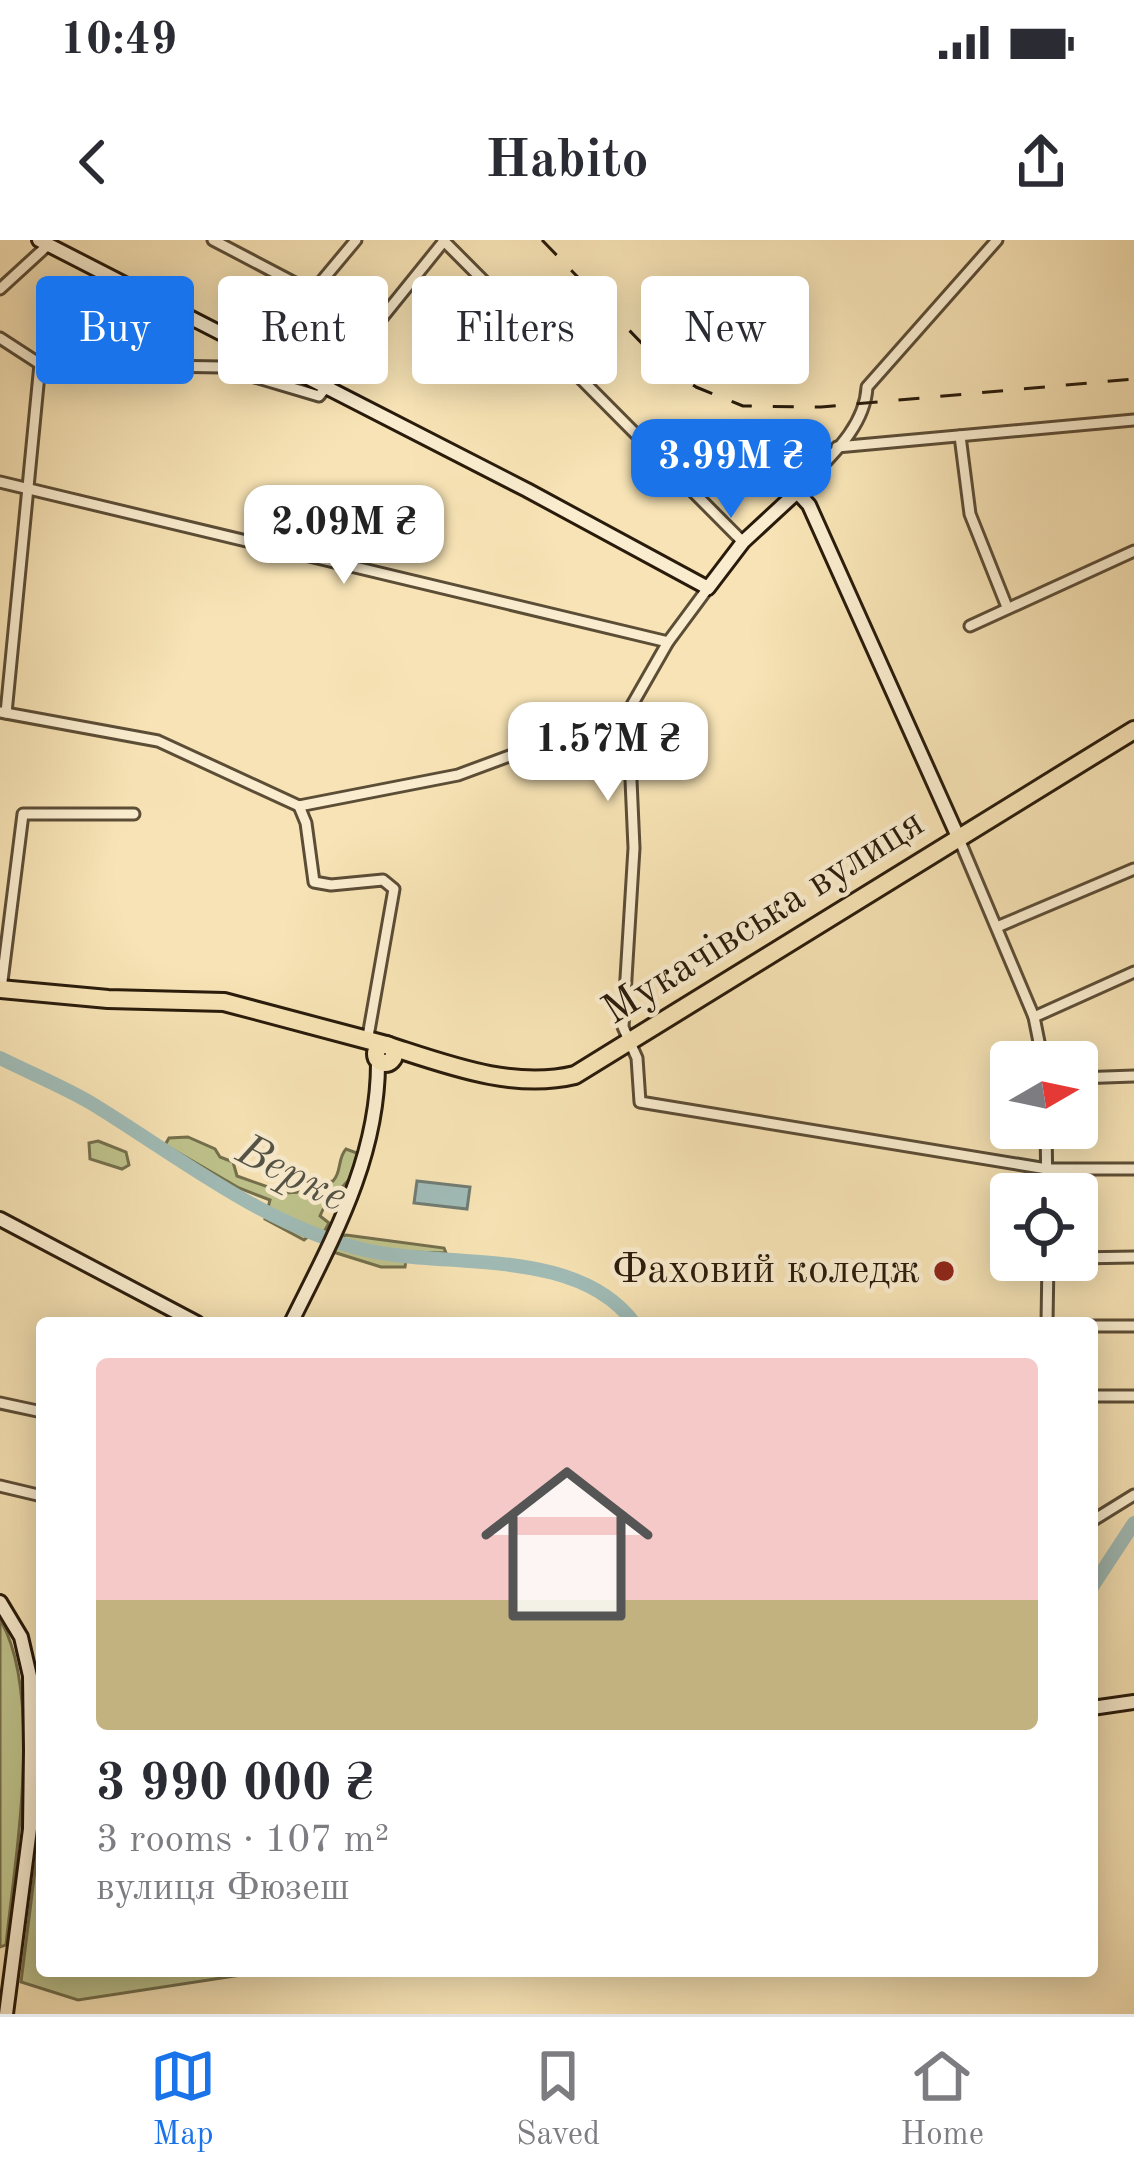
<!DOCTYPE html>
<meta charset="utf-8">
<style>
:root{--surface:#fff;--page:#f2f2f3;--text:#2b2b33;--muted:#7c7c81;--line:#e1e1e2;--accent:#1a73e8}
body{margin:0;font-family:"Old Standard TT",serif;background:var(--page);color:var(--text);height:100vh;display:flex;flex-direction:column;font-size:45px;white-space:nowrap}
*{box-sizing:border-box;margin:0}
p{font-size:39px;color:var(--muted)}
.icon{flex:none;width:66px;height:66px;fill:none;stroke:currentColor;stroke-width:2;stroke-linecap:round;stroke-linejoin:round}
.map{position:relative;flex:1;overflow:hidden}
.details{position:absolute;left:36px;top:1077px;width:1062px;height:660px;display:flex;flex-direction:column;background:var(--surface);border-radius:12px;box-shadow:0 6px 30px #0003}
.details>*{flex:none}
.banner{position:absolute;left:36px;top:36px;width:1062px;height:108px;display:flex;gap:24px}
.needle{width:78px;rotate:81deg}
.buttons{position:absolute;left:990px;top:801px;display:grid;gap:24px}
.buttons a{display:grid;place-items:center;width:108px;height:108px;border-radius:12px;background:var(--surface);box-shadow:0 6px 30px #0003;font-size:60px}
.price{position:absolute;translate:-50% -102px;padding:0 27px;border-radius:24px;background:#fff;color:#222;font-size:39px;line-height:78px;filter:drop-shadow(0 3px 6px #0008)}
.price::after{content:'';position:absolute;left:50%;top:72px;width:36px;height:27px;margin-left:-18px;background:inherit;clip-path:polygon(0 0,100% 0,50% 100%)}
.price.active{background:var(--accent);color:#fff}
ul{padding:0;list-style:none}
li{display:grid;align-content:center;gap:24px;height:636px;padding:0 60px}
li+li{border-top:3px solid var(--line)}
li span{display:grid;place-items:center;height:372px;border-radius:12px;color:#555}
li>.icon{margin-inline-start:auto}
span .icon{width:216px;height:216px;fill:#fffc;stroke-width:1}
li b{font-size:51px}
.tag{padding:0 42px;border-radius:12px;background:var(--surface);box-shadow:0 6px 30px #0003;font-size:42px;line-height:108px}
.tag.active{background:var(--accent);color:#fff}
.status{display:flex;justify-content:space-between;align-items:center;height:84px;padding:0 60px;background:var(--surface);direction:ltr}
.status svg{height:33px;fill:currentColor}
header{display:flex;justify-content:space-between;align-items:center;height:156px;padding:0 60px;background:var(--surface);font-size:54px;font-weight:600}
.menu{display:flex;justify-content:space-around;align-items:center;height:168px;border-top:3px solid var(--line);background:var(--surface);font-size:33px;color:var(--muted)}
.menu a{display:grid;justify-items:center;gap:6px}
.menu .active{color:var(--accent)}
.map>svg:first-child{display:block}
</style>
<div class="status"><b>10:49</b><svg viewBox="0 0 49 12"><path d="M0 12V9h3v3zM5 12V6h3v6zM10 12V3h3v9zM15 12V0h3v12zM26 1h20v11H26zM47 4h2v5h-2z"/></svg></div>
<header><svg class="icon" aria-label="back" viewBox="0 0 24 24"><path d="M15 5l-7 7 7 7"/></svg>Habito<svg class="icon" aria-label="share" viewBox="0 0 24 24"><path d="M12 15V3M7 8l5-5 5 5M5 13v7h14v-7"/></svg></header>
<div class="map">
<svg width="1134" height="1774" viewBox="0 0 1134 1774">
<rect width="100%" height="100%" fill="#f7e3b5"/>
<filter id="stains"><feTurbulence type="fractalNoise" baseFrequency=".00167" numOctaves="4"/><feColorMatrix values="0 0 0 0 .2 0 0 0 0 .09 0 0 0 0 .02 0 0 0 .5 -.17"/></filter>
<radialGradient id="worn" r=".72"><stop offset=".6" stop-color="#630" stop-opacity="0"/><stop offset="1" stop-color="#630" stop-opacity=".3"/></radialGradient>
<!-- green -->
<g fill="#bfc38c" stroke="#746f4c" stroke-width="3">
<path d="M188,897l27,12 5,8 13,5 4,14 48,17 30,-2 5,-8 13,-2c9,-9 4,-22 13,-32l11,4c2,32 -28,37 -37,63l9,7 -5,9h-10l-10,8 -39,-21 5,-19 -31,-12 -74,-43 4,-7z"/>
<polygon points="98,901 126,912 129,925 122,929 90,919 89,903"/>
<polygon points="346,995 444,1008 446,1013 407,1012 405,1027 381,1027 330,1011 336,999"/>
<path d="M0,1379c44,76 15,239 6,326l-6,2z"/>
<polygon points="42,1538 42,1731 268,1731 78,1760 21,1742 40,1590"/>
</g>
<!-- water -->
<polygon fill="#a0bcb7" stroke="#707c72" stroke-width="3" points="417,941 470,947 467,969 414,963"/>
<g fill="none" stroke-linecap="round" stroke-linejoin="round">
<!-- river -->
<g stroke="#a0bcb7" stroke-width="14">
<path d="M0,818c30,15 62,28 91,45 87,53 173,123 274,147 82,19 212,-4 269,73"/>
<polyline points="1092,1347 1134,1283"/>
</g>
<!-- street casing -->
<g stroke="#5c4d36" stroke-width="15">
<g id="street">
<polyline points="213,0 312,52"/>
<polyline points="443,0 743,302"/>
<polyline points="0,49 48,5"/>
<polyline points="0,98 40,124 221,127 319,156 444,1"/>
<polyline points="260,115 356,0"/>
<polyline points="960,196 970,274 1007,367"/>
<polyline points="837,207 1134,180"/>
<polyline points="0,242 668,402"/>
<path d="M797,252c27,-30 68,-62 70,-105l130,-147"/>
<polyline points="708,348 668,402 628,472 634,608 623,787 637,818 640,862 1047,929 1134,929"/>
<polyline points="970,386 1134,311"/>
<polyline points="0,472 158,501 299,566 458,535 628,472"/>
<polyline points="6,473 40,124"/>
<polyline points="299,566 306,583 314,642 331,645 383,640 394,649 367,802"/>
<polyline points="959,599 1034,777 1043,822"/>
<polyline points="997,687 1134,629"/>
<polyline points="1,749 23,574 134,574"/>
<polyline points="1034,777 1134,732"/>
<polyline points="1077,838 1134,836"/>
<polyline points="1046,888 1047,954"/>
<polyline points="1077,1018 1134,1017"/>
<polyline points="1047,1083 1048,1020"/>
<polyline points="1092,1086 1134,1086"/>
<polyline points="1092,1156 1134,1156"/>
<polyline points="0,1163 42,1172"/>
<polyline points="0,1246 42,1256"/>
<polyline points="1092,1281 1134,1255"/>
</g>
</g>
<!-- secondary casing -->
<g stroke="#291b0b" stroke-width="18">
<g id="secondary">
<polyline points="39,0 527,250 708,348 743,302 797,252 809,265 959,599"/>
<polyline points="0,979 197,1083"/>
<path d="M291,1083c42,-85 88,-166 87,-263"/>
<polyline points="0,1362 21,1397 30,1436 31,1510 30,1589 6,1774"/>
<polyline points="1092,1468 1134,1462"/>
</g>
</g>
<!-- highway casing -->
<g stroke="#291b0b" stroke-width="22">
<g id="highway">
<polyline points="0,749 108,759 224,762 386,805"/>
<circle cx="385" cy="814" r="9"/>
<path d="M389,806c59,19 124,44 186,29l559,-345"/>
</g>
</g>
<!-- street -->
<use href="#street" stroke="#faedcf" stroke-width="9"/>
<!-- secondary -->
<use href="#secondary" stroke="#faedcf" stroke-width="12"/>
<!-- highway -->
<use href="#highway" stroke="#f7e3b5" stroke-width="16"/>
<!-- rail -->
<polyline stroke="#291b0b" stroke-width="3" stroke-dasharray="21 21" stroke-linecap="butt" points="542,0 658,120 696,147 743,166 821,167 1134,139"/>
</g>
<!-- markers -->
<circle fill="#8f2418" stroke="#faedcf" stroke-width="4.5" cx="944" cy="1031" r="12"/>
<g text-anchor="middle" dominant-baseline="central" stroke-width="9" stroke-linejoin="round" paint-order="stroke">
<!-- street labels -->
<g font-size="42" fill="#291b0b" stroke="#faedcf">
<text transform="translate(764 678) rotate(-32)">Мукачівська вулиця</text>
</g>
<!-- poi labels -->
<g font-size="42" fill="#291b0b" stroke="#faedcf" text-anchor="end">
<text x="920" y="1031">Фаховий коледж</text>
</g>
<!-- water labels -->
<g font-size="45" font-style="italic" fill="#535347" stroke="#faedcf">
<text transform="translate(291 935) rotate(27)">Верке</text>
</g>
</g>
<rect width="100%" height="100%" filter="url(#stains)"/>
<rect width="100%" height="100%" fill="url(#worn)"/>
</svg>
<div class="buttons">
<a><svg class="needle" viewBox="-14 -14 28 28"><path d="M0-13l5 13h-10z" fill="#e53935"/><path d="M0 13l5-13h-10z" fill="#7c7c81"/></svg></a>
<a><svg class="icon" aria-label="locate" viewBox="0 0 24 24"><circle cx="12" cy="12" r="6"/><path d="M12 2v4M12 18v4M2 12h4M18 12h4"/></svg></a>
</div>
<b class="price active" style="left:731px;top:281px">3.99M ₴</b>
<b class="price" style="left:344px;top:347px">2.09M ₴</b>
<b class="price" style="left:608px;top:564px">1.57M ₴</b>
<div class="banner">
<a class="tag active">Buy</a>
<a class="tag">Rent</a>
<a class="tag">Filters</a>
<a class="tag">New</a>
</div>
<section class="details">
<ul>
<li><span style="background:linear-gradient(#f6c9c9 65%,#c2b280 0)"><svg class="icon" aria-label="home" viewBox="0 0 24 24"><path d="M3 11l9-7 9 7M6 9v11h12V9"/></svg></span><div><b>3 990 000 ₴</b><p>3 rooms · 107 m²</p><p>вулиця Фюзеш</p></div></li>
</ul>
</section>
</div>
<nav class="menu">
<a class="active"><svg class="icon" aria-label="map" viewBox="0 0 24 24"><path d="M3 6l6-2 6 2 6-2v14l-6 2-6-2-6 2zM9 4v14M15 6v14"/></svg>Map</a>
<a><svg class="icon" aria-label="saved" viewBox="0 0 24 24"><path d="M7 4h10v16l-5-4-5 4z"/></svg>Saved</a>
<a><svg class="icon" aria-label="home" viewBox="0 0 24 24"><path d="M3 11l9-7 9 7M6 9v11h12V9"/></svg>Home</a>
</nav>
